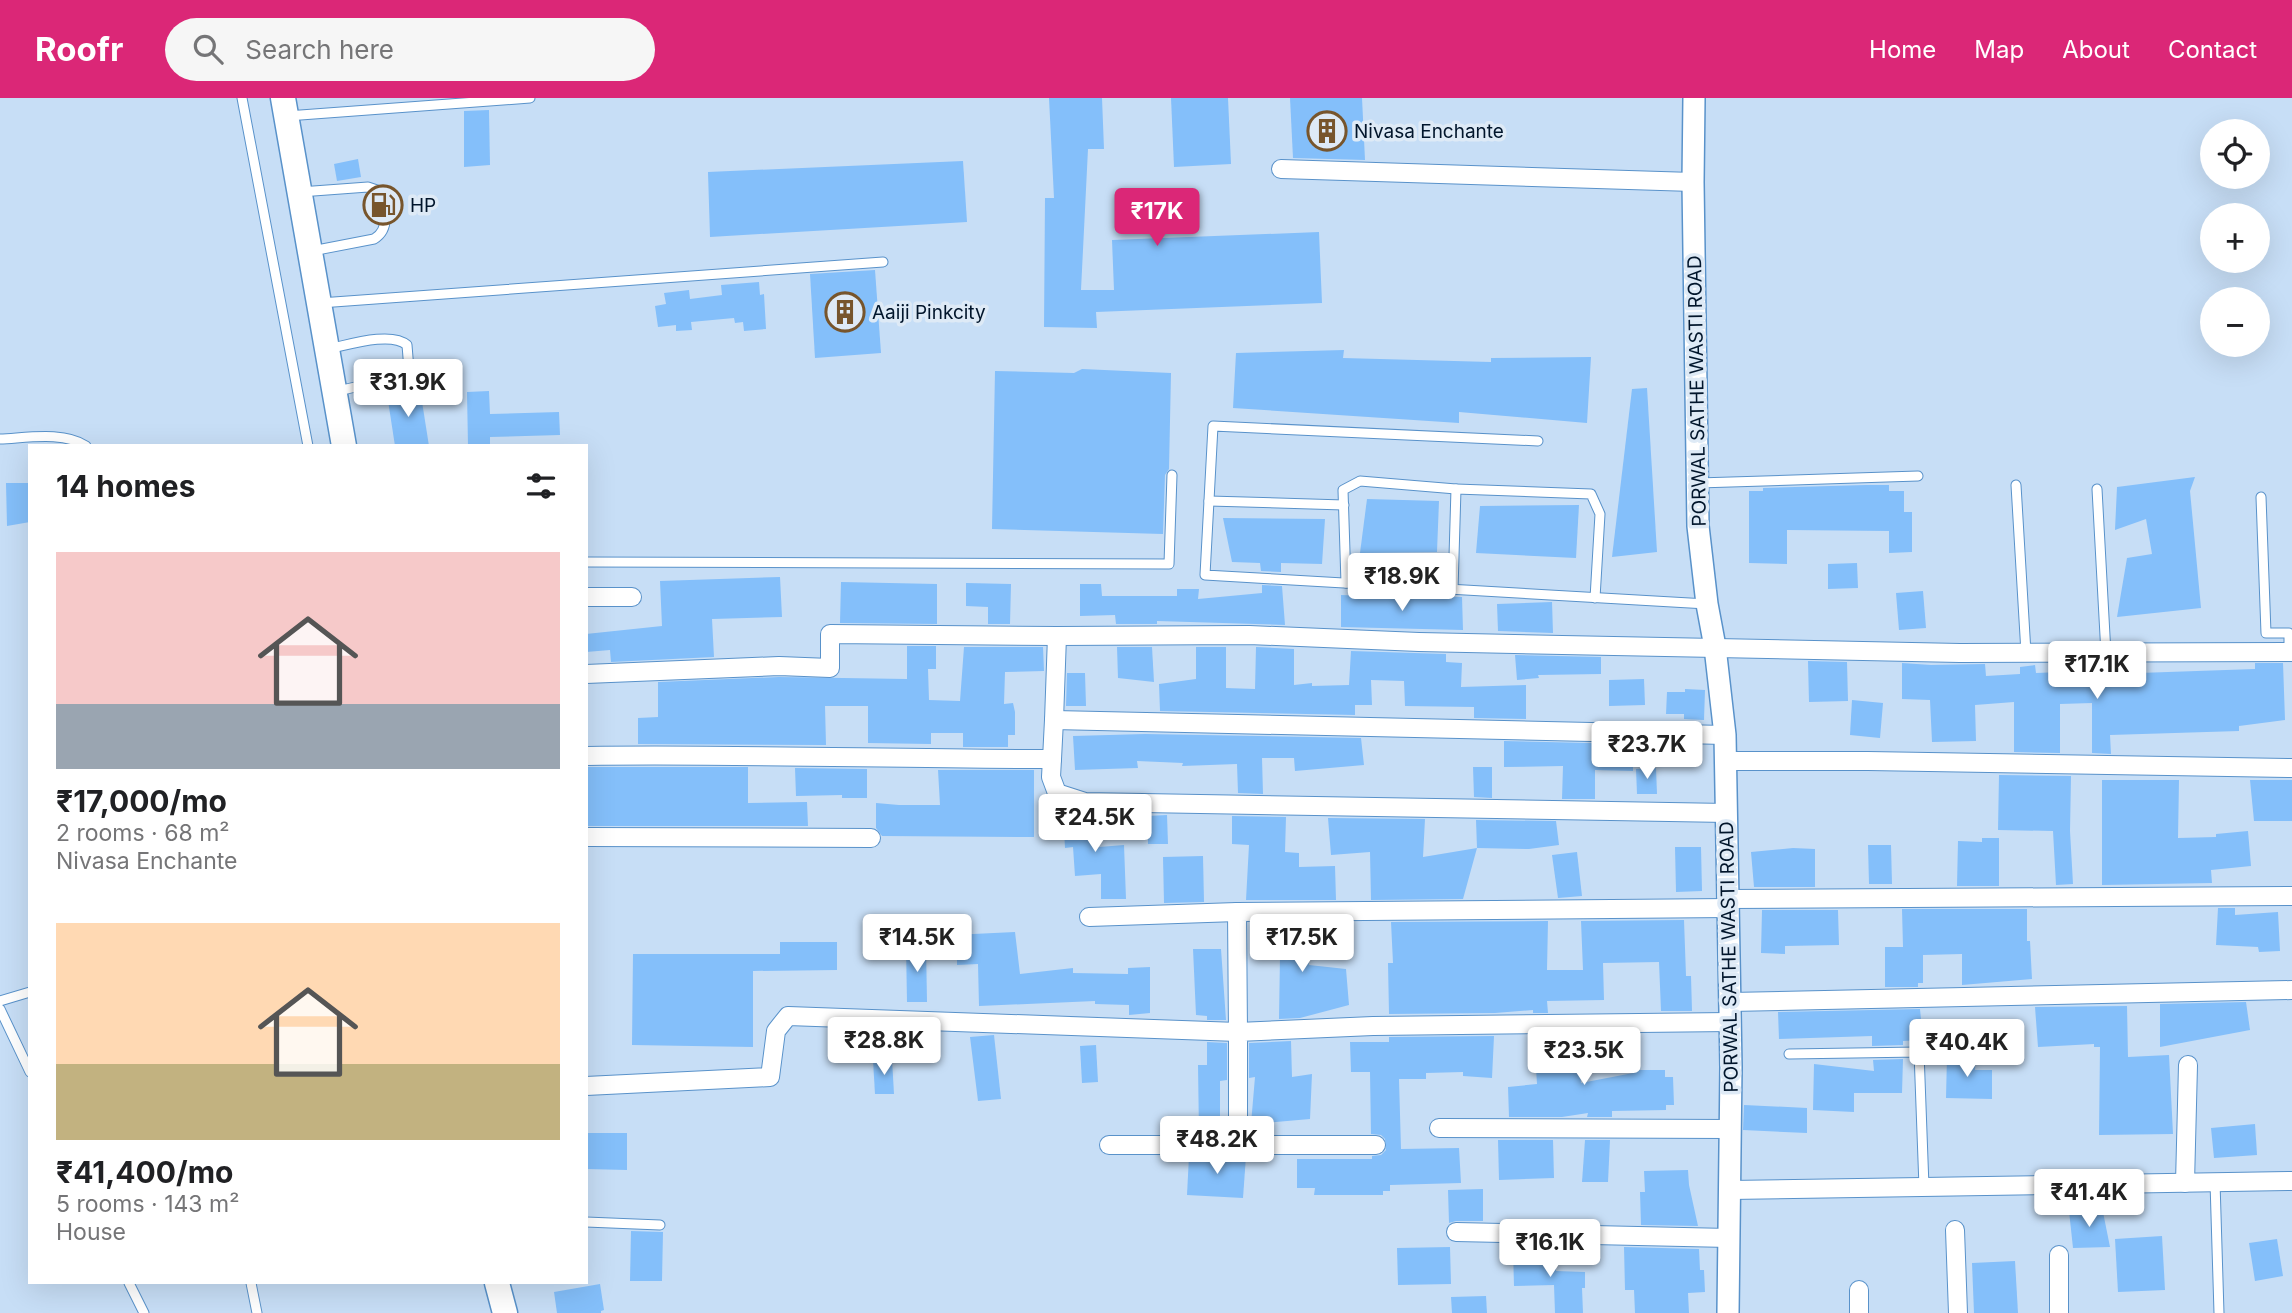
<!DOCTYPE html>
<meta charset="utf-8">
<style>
:root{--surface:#fff;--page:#f6f6f6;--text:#202124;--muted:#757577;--accent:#db2777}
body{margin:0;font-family:Inter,sans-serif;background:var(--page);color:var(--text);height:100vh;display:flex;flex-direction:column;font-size:26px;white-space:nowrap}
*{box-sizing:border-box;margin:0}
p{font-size:23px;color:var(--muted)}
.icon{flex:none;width:38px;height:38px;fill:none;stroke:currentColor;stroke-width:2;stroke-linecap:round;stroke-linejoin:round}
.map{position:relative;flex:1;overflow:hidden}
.drawer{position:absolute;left:28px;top:346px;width:560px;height:840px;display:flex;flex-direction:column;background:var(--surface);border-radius:0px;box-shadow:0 7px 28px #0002}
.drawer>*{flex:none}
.fabs{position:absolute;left:2200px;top:21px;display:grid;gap:14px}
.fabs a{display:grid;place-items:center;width:70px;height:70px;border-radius:50%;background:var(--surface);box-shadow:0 7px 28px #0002;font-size:35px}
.price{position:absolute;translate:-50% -60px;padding:0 16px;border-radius:7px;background:#fff;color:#222;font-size:23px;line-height:46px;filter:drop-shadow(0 2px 4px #0008)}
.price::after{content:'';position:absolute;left:50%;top:42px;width:21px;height:16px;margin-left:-10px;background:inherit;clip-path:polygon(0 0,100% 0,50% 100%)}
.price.active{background:var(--accent);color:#fff}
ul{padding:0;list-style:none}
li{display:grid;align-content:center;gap:14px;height:371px;padding:0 28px}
li span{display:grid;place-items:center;height:217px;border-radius:0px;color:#555}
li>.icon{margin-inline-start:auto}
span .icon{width:126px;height:126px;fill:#fffc;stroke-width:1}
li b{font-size:30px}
h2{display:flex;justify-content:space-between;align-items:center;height:84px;padding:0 28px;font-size:30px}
header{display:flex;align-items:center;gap:42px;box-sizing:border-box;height:98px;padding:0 35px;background:var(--accent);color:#fff}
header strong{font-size:33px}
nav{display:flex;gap:38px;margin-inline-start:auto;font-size:24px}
.search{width:490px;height:63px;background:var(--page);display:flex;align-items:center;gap:18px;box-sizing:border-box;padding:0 24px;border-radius:38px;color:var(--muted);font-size:26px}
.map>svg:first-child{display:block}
</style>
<header>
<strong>Roofr</strong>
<div class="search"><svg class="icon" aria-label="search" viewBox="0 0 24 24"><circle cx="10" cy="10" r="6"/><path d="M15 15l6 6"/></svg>Search here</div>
<nav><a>Home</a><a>Map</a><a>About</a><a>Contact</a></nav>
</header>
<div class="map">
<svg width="2292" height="1215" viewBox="0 0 2292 1215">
<rect width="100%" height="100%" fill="#c7def6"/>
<!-- building -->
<g fill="#84bffa">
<polygon points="1049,0 1102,0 1104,51 1088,51 1081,192 1114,192 1112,142 1319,134 1322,205 1096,214 1097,230 1044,229 1045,100 1054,100"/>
<polygon points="1171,0 1228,0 1231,66 1174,69"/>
<polygon points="1290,0 1362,0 1365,62 1293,60"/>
<polygon points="489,12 490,67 464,69 464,13"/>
<polygon points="358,61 361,79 337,83 334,66"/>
<polygon points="963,63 967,124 710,139 708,74"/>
<polygon points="875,172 881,255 815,260 810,176"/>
<polygon points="759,184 760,197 764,196 766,231 744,233 743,224 735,225 734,220 691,224 692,232 676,233 676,227 658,229 655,208 666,206 664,195 689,192 690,201 722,197 721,187"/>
<polygon points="1344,252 1343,260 1491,264 1491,260 1591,259 1587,325 1459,314 1459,325 1233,310 1236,255"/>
<polygon points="1082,271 1171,275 1169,371 1165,377 1163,436 992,431 995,273 1074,275"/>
<polygon points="1647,290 1657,454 1612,459 1632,291"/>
<polygon points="420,291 429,348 395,348 387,296"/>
<polygon points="489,293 490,316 559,314 560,337 490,339 490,348 468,348 467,294"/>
<polygon points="2195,379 2190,393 2201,510 2117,519 2127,460 2152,456 2146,421 2115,432 2117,389"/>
<polygon points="6,385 30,385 30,424 7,428"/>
<polygon points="1866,387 1889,387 1889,393 1904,393 1904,414 1912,414 1912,454 1889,455 1889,433 1787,432 1787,466 1749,465 1749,393 1763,393 1763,390"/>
<polygon points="1367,401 1439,403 1437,454 1360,455"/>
<polygon points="1579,407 1576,460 1476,455 1480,408"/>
<polygon points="1223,420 1325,421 1322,466 1281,465 1281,474 1261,473 1260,465 1232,464"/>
<polygon points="1857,465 1858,490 1828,491 1828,466"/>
<polygon points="780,479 782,519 712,521 714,559 611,564 610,552 586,554 586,536 662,528 660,483"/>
<polygon points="841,484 937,486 937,526 840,525"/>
<polygon points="966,485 1011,486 1010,526 988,526 988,509 966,508"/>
<polygon points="1080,486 1101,486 1102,498 1177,498 1177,491 1199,491 1198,501 1262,495 1262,487 1282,488 1285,527 1157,523 1157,526 1116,526 1115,517 1080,518"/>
<polygon points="1923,493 1926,530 1899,532 1896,495"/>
<polygon points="1341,497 1418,500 1418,498 1462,499 1463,532 1341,529"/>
<polygon points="1552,504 1553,535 1498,533 1497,506"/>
<polygon points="907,548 936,548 936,571 928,571 929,602 960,603 964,549 1043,549 1044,573 1005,574 1004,606 1013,605 1015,614 1015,637 1008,637 1008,649 963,649 963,635 931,635 931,646 868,645 868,608 825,608 826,647 638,646 638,620 658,619 658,584 779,579 907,581"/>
<polygon points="1117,549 1152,549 1154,584 1118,580"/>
<polygon points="1196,549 1226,549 1226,590 1255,591 1256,549 1294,551 1294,587 1312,585 1312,588 1349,587 1351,553 1446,556 1446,564 1462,565 1461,589 1526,587 1526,621 1474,620 1474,609 1405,608 1404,583 1371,582 1372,607 1355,607 1355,617 1160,613 1159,586 1196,581"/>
<polygon points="1515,557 1601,559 1601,576 1538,577 1539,580 1517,582"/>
<polygon points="1808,563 1847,564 1848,603 1809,604"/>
<polygon points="1902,565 1931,567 1985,566 1986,578 2020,576 2020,569 2035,567 2036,575 2110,572 2110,576 2255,571 2255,565 2283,565 2285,622 2239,628 2239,633 2110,637 2111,656 2092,655 2092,605 2060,606 2060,655 2014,654 2014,604 1975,607 1976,643 1932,644 1930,602 1902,601"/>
<polygon points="1067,575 1085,575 1086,608 1066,608"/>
<polygon points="1644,581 1645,607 1609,608 1609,582"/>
<polygon points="1685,591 1705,592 1704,622 1684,621 1684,616 1666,616 1667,594 1685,594"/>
<polygon points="1852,602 1883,605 1880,640 1850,637"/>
<polygon points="1145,636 1361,640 1364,667 1295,673 1294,660 1262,660 1263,696 1238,695 1237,666 1182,668 1183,665 1137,663 1138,670 1075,672 1073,638"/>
<polygon points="1504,643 1633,646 1633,673 1595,672 1595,701 1562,701 1563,668 1504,669"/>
<polygon points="586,669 748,669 748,705 807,704 808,728 586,728"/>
<polygon points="1473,669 1492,669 1492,700 1474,699"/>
<polygon points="795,670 867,671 867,700 842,700 842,697 796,698"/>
<polygon points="1656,670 1657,696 1637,696 1636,671"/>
<polygon points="938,672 1034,672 1034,739 882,738 876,730 876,705 899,707 940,707"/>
<polygon points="1999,677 2071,678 2070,733 2073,786 2056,787 2053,733 1998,732"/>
<polygon points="2102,682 2179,682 2178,740 2216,739 2216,736 2248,733 2251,768 2211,772 2212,785 2102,787"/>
<polygon points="2250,682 2292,682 2292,723 2254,723"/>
<polygon points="1063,713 1099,716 1099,749 1124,747 1126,801 1101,801 1101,776 1075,778 1073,749 1065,750"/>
<polygon points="1167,717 1168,746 1148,746 1147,718"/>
<polygon points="1232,718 1286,719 1285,754 1299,755 1299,769 1335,768 1336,802 1246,802 1249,747 1232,746"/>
<polygon points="1328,720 1425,721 1423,759 1477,750 1463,801 1371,802 1370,754 1331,757"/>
<polygon points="1476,722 1556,723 1559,747 1529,751 1477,750"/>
<polygon points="1982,740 1999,740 1999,788 1957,788 1958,743 1982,744"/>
<polygon points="1868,747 1891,747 1892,786 1869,786"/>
<polygon points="1675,749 1701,749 1702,793 1676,794"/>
<polygon points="1793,750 1815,751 1815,789 1754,789 1751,754"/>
<polygon points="1577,754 1582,798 1558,800 1552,757"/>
<polygon points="1203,758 1204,804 1164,805 1163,759"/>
<polygon points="2218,810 2235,810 2235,817 2278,814 2280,853 2259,854 2258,849 2216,847"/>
<polygon points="1902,811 2027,811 2027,843 2030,843 2032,881 1962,887 1962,856 1923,857 1923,885 1918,885 1918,889 1885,889 1885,849 1903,849"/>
<polygon points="1762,812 1838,812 1839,847 1785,848 1785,856 1761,855"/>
<polygon points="1684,822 1686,878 1691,878 1692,913 1661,913 1659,864 1603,865 1604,902 1547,903 1548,915 1533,915 1533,912 1495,915 1389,916 1388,865 1393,865 1391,824 1548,823 1547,872 1583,872 1581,823"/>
<polygon points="1264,825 1307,825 1309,867 1346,871 1349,907 1300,920 1279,921 1280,859 1262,861"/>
<polygon points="1015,834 1020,876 1073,870 1073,875 1128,876 1128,870 1150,869 1150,915 1129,917 1129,907 1095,906 1095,903 979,908 978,866 957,867 957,859 932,859 931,838"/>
<polygon points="780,844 837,844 837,872 753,873 753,949 632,947 633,856 780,856"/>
<polygon points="926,847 927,904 907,904 906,848"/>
<polygon points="1193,851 1221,851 1226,922 1207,922 1207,918 1196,917"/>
<polygon points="2246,904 2250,932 2160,949 2160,906"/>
<polygon points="2127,908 2128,959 2169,957 2173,1036 2099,1037 2100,949 2094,949 2094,946 2038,949 2035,909"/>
<polygon points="1920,911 1923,942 1903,943 1903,947 1872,948 1872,938 1779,941 1778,914"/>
<polygon points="994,937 1001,1001 978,1003 970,939"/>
<polygon points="1554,937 1578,940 1581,985 1633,975 1633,972 1665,972 1665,979 1673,979 1674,1007 1666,1007 1666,1012 1612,1013 1612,1019 1587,1019 1588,1015 1562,1019 1509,1019 1508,989 1537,986 1534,938"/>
<polygon points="1494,938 1492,980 1463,978 1463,974 1426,975 1426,981 1399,981 1401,1051 1459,1050 1461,1085 1390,1087 1390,1093 1383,1093 1383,1097 1314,1097 1315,1090 1297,1090 1297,1061 1372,1061 1372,1058 1381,1057 1386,1052 1385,1041 1381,1037 1371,1036 1370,974 1351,974 1350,944 1389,944 1389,939"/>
<polygon points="1291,943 1292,979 1312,976 1310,1021 1251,1026 1255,979 1249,980 1249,945"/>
<polygon points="1207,944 1227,945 1227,982 1220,983 1220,1036 1199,1036 1198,967 1207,967"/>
<polygon points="1096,947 1098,984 1082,985 1080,948"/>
<polygon points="1947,958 1976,958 1975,972 1992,972 1992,1001 1946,1000"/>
<polygon points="892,961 894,996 875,996 873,962"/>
<polygon points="1903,961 1902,995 1854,995 1854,1014 1813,1012 1814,966 1874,973 1873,962"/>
<polygon points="1744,1007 1807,1010 1807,1035 1743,1032"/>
<polygon points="2255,1026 2257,1057 2214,1060 2211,1030"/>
<polygon points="586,1035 627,1035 627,1072 586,1071"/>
<polygon points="1498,1042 1553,1042 1554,1080 1499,1082"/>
<polygon points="1585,1042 1610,1042 1608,1084 1582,1084"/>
<polygon points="1189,1058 1246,1058 1243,1100 1187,1097"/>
<polygon points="1688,1072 1689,1087 1698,1128 1641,1127 1640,1094 1645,1094 1644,1073"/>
<polygon points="1483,1091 1483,1123 1456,1123 1449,1125 1448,1092"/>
<polygon points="2102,1109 2110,1149 2073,1150 2069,1113"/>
<polygon points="631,1133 663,1134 662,1183 630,1183"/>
<polygon points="2162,1138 2165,1192 2118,1194 2115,1141"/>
<polygon points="2277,1141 2283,1178 2255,1183 2249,1145"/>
<polygon points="1450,1149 1451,1186 1398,1187 1397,1150"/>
<polygon points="1624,1149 1699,1151 1700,1172 1704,1172 1705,1194 1688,1195 1689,1215 1635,1215 1634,1192 1625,1192"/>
<polygon points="1513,1152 1556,1153 1556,1173 1585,1174 1585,1190 1582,1190 1583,1215 1555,1215 1554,1187 1514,1188"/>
<polygon points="2015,1163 2018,1215 1974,1215 1972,1165"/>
<polygon points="600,1186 604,1212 601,1213 601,1215 557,1215 554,1194"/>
<polygon points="1486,1198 1487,1215 1452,1215 1451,1199"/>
</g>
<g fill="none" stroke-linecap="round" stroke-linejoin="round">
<!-- service casing -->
<g stroke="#5992ca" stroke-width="11">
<g id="service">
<polyline points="242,0 308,348"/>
<polyline points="287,18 530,0"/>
<path d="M300,94l68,-5 9,3c9,15 14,39 -3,49l-62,12"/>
<polyline points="320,205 883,164"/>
<path d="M328,251c20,-4 63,-18 79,-4l2,25 -6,6 -65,15"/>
<path d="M0,341c26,-1 64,-8 86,7"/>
<polyline points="1538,343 1213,328 1205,477 1707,506"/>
<polyline points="1698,385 1918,378"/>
<polyline points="2016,387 2026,555"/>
<polyline points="2097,391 2106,556"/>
<polyline points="2261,399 2266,535 2289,535 2289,554"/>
<polyline points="1209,403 1344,407"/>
<polyline points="586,464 1169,466 1172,377"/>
<polyline points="1346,485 1343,392 1360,383 1456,391"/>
<polyline points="1453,492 1456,391 1591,396 1600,416 1595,500"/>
<polyline points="0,903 30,894"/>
<polyline points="0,911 30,974"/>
<polyline points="1789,956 1919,954 1924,1089"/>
<polyline points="2215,1084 2219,1215"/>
<polyline points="586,1124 660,1127"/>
<polyline points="129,1185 144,1215"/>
<polyline points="251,1185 257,1215"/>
</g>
</g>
<!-- minor casing -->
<g stroke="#5992ca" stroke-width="20">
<g id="minor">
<polyline points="1281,71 1693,84"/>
<polyline points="586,499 632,499"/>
<polyline points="586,576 779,568 830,570 830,536 1057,538"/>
<polyline points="1054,622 1057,538 1249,537 1419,544 1960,555 2292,554"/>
<path d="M586,658c156,-2 311,3 466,3l2,-39 671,15"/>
<polyline points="1052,661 1051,679 1057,695 1085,704 1727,715"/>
<polyline points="1725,663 1868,663 2292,670"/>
<polyline points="586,739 871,740"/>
<polyline points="1729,801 2292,798"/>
<polyline points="1089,819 1237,814"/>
<polyline points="1730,904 2292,892"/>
<polyline points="586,988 770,979 776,933 788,918 1238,934 1237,814 1729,810"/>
<polyline points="1439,1030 1730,1031"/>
<polyline points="1238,1046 1238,934 1373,928 1730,924"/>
<polyline points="1109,1047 1376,1047"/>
<polyline points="2185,1085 2188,967"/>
<polyline points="1730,1092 2292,1083"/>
<polyline points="1955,1132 1958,1215"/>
<polyline points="1456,1134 1729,1140"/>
<polyline points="1859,1192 1859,1215"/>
<polyline points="2059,1215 2059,1157"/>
</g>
</g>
<!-- tertiary casing -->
<g stroke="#5992ca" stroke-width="24">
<polyline id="tertiary" points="1694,0 1693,84 1698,428 1707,506 1715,549 1725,637 1731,969 1728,1215"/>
</g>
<!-- secondary casing -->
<g stroke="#5992ca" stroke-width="27">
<g id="secondary">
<polyline points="283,0 344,348"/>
<polyline points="497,1185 505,1215"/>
</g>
</g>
<!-- service -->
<use href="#service" stroke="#fff" stroke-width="9"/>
<!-- minor -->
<use href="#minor" stroke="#fff" stroke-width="18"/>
<!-- tertiary -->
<use href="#tertiary" stroke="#fff" stroke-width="21"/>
<!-- secondary -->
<use href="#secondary" stroke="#fff" stroke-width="24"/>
</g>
<!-- icons -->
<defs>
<g id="building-ring" transform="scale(2.0125)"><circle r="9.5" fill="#deeaf6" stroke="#77552c" stroke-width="1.5"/><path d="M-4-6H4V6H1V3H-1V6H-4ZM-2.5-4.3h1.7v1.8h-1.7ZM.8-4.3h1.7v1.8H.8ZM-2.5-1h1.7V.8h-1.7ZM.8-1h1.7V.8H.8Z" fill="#77552c"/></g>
<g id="fuel-ring" transform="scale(2.0125)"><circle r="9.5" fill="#deeaf6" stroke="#77552c" stroke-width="1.5"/><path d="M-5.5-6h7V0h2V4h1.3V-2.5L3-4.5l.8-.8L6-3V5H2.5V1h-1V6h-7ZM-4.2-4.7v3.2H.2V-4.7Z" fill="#77552c"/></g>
</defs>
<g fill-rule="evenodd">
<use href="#building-ring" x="1327" y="33"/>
<use href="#fuel-ring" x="383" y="107"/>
<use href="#building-ring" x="845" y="214"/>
</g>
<g text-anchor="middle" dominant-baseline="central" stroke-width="7" stroke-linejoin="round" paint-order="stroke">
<!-- poi labels -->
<g font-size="19" fill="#01152b" stroke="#deeaf6" text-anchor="start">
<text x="1354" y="33">Nivasa Enchante</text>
<text x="410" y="107">HP</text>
<text x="872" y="214">Aaiji Pinkcity</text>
</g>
<!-- street labels -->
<g font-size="19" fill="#01152b" stroke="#deeaf6">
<text transform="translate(1697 293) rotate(-91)">PORWAL SATHE WASTI ROAD</text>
<text transform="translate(1729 859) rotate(-91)">PORWAL SATHE WASTI ROAD</text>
</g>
</g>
</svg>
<div class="fabs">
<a><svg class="icon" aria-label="locate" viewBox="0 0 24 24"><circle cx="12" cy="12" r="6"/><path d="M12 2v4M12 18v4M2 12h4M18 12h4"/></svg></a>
<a>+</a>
<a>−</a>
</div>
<b class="price active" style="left:1157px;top:150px">₹17K</b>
<b class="price" style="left:408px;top:321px">₹31.9K</b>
<b class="price" style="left:1402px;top:515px">₹18.9K</b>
<b class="price" style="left:2097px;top:603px">₹17.1K</b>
<b class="price" style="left:1647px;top:683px">₹23.7K</b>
<b class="price" style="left:1095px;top:756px">₹24.5K</b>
<b class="price" style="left:917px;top:876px">₹14.5K</b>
<b class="price" style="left:1302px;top:876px">₹17.5K</b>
<b class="price" style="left:884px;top:979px">₹28.8K</b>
<b class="price" style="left:1967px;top:981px">₹40.4K</b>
<b class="price" style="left:1584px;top:989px">₹23.5K</b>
<b class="price" style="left:1217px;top:1078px">₹48.2K</b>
<b class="price" style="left:2089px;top:1131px">₹41.4K</b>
<b class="price" style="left:1550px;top:1181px">₹16.1K</b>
<section class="drawer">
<h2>14 homes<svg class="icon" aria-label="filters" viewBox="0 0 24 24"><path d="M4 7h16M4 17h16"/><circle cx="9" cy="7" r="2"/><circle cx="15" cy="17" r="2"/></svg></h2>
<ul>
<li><span style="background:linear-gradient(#f6c9c9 70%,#9aa5b1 0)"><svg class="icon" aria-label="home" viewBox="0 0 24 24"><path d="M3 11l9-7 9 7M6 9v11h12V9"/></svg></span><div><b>₹17,000/mo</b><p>2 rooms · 68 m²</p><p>Nivasa Enchante</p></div></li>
<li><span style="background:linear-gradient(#ffd9b3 65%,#c2b280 0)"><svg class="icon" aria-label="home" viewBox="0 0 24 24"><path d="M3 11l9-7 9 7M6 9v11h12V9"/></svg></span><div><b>₹41,400/mo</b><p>5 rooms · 143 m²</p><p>House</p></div></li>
</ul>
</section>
</div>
